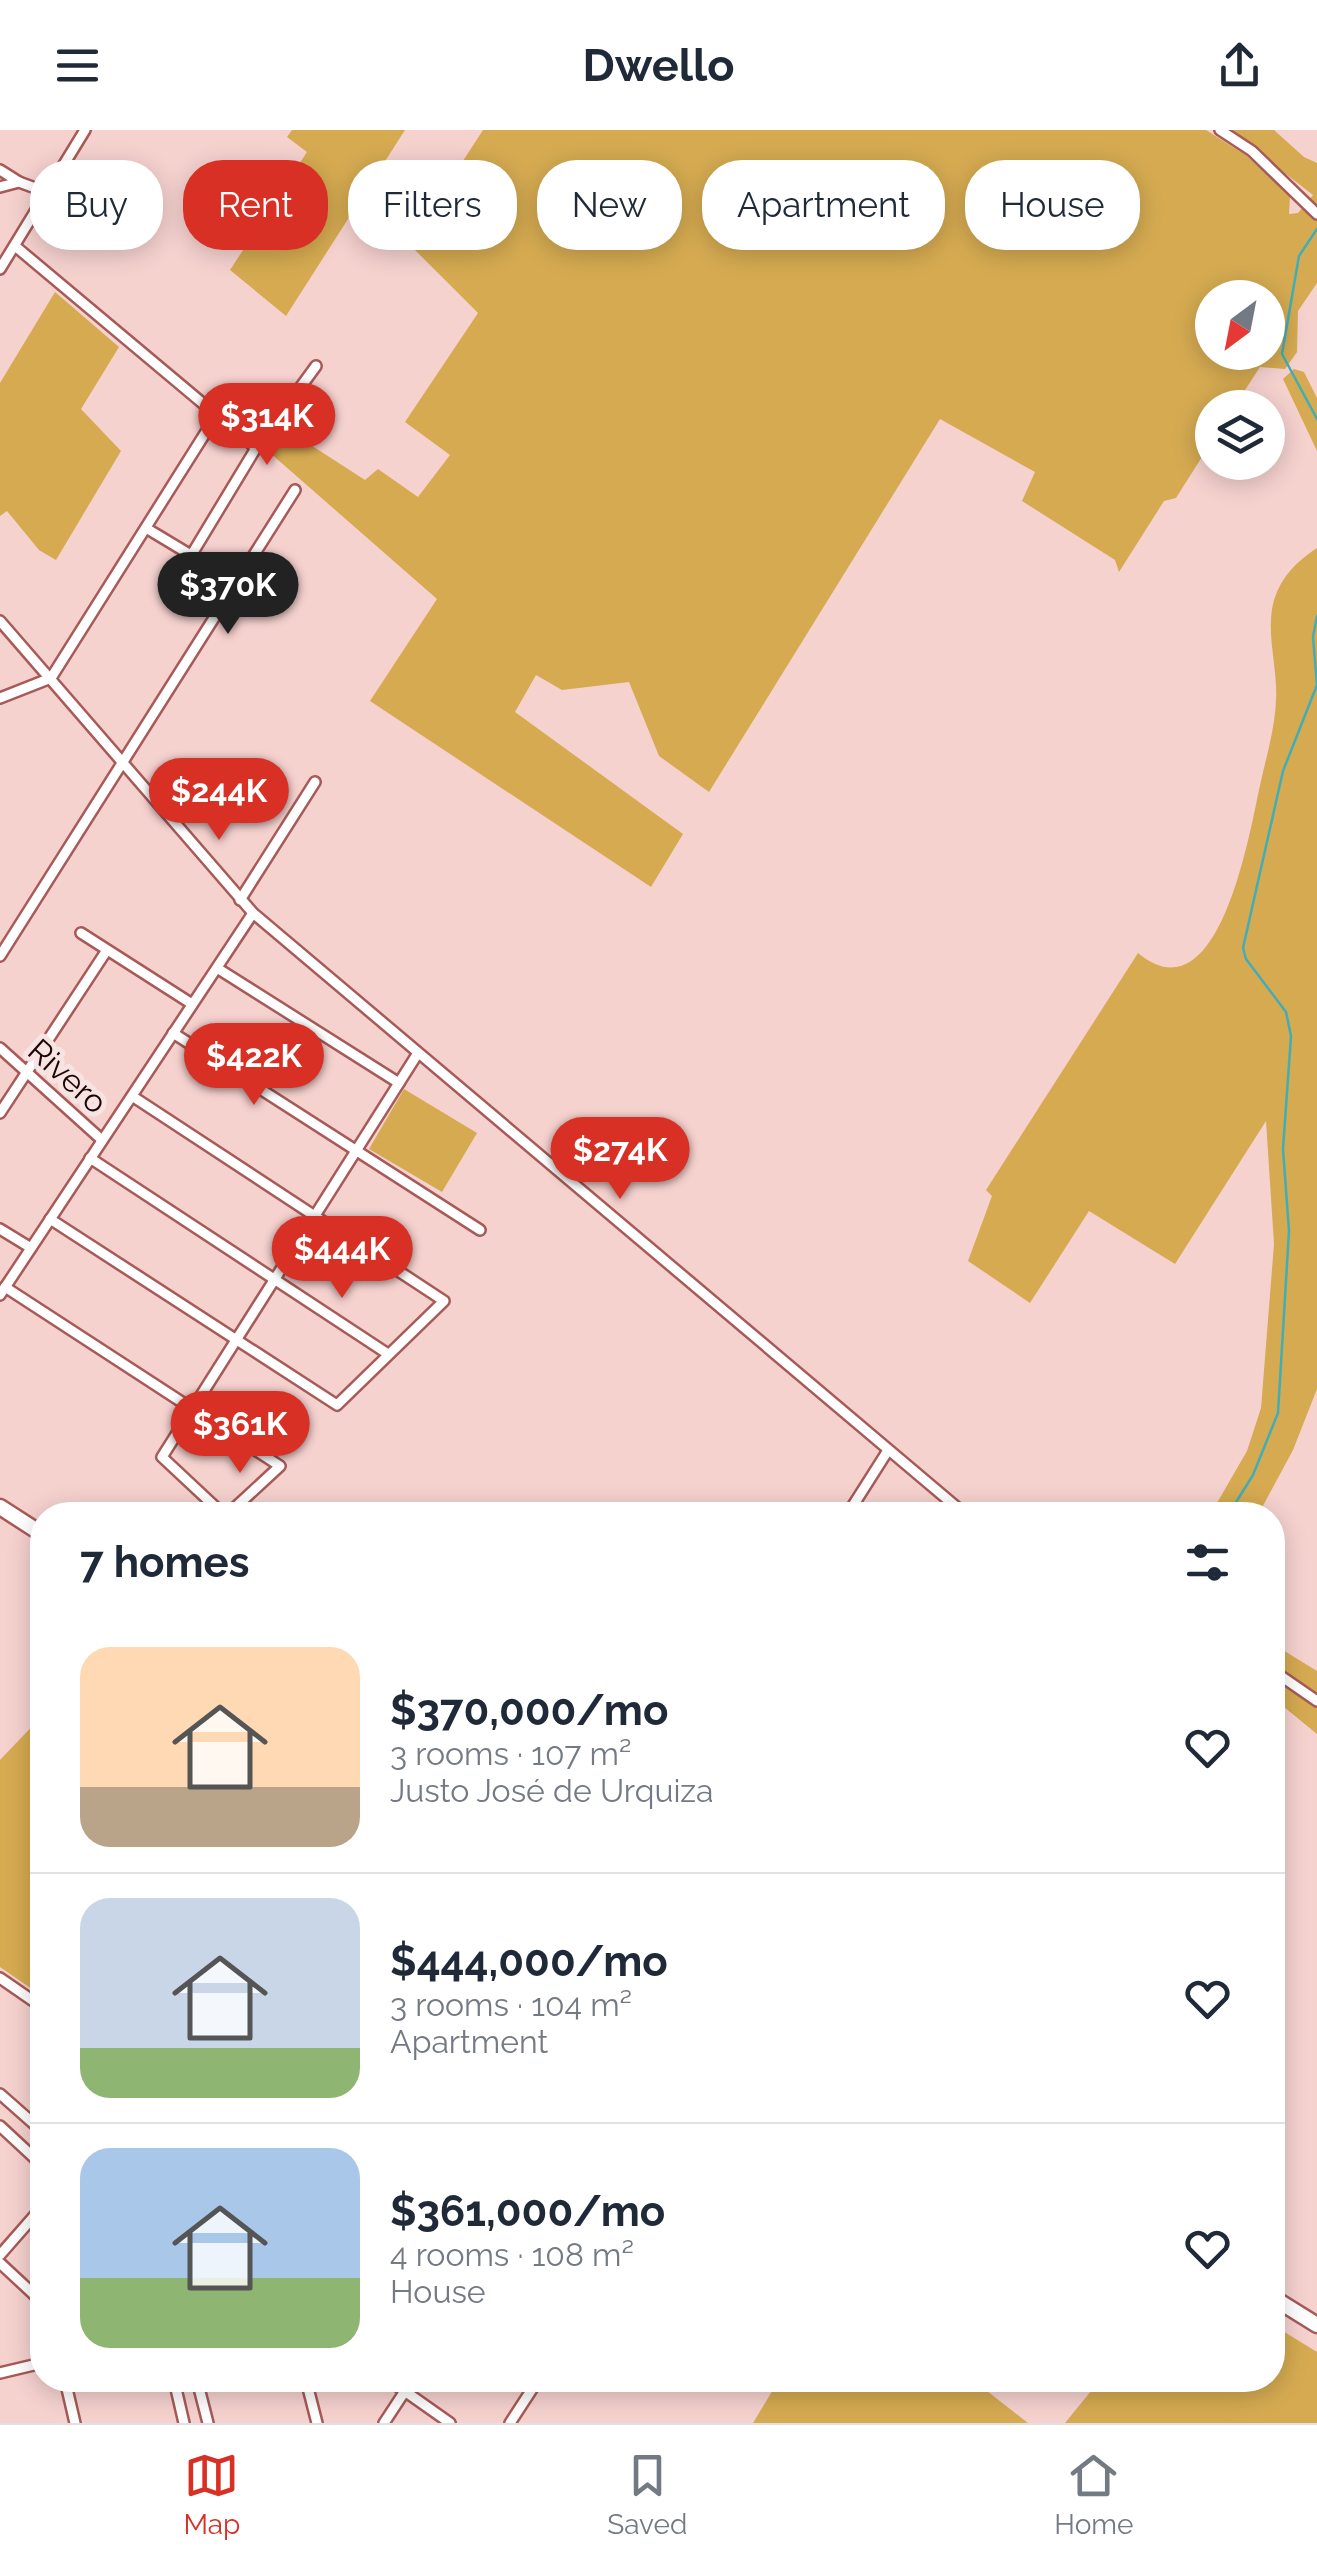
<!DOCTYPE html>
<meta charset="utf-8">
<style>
:root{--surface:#fff;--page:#f6f6f7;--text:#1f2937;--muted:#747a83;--line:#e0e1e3;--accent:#d93025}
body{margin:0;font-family:Raleway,sans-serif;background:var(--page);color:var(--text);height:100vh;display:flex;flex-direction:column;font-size:38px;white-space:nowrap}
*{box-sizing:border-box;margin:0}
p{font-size:32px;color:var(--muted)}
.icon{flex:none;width:55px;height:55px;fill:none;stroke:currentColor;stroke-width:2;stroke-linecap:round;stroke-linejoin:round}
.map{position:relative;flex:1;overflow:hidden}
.drawer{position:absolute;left:30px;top:1372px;width:1255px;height:890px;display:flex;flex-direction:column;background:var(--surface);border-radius:40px;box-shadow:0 5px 25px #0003}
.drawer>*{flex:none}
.hud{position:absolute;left:30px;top:30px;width:1258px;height:90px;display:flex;gap:20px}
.needle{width:65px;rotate:212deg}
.buttons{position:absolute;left:1195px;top:150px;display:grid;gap:20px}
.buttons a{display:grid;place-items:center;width:90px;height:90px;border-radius:50%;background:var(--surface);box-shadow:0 5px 25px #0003;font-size:50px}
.price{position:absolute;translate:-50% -85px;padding:0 22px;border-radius:35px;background:var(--accent);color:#fff;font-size:32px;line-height:65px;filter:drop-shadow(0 2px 5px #0008)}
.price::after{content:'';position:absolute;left:50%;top:60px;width:30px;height:22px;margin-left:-15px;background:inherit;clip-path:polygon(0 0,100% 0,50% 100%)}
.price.active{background:#222;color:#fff}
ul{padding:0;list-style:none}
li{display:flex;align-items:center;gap:30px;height:250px;padding:0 50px}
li+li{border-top:2px solid var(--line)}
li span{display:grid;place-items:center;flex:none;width:280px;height:200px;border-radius:30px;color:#555}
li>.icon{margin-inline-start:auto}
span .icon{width:120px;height:120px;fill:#fffc;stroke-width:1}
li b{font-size:42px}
h2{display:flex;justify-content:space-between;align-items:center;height:120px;padding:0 50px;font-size:42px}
.tag{padding:0 35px;border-radius:40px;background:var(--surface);box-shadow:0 5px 25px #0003;font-size:35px;line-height:90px}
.tag.active{background:var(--accent);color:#fff}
header{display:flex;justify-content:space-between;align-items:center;height:130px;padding:0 50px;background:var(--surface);font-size:45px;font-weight:700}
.tab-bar{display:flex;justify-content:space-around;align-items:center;height:140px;border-top:2px solid var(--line);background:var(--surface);font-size:28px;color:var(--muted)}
.tab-bar a{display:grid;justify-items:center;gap:5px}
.tab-bar .active{color:var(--accent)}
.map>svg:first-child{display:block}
</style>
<header><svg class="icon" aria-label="menu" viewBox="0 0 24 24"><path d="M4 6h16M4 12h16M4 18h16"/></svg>Dwello<svg class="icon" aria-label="share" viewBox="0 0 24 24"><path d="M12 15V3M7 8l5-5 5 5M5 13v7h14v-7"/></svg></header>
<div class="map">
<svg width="1317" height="2293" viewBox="0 0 1317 2293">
<rect width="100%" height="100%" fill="#f6d2cf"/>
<!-- green -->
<g fill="#d5aa51" fill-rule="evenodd">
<polygon points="292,0 405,0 286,186 230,140 307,22 287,7"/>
<path d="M483,0h723l41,26 43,40 -1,18 9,-1 15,-18 -84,-65h45l30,27 13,6v120l-19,28 -1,41 -12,17 -25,-2 -26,40 -22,1v33l-36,57 -12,3 -45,71 -4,-12 -93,-59 13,-29 -95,-53 -231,373 -50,-36 -30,-74 -67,8 -26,-15 -21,37 168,122 -32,53 -281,-186 67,-102 -168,-147 17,-23 79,51 13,-11 40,28 32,-42 -45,-33 73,-109 -69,-69zM1212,168h56v54h-56z"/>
<polygon points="55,162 119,217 81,279 121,321 56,430 39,420 7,381 0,386 0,253"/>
<polygon points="1294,239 1304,242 1317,268 1317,321 1283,249"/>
<path d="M1317,418v841l-24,61 -35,65h-48l37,-64 14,-43 13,-164 -8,-123 -91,143 -86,-53 -59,92 -62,-42 24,-65 -6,-6 152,-237c80,67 111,-117 121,-163 6,-29 16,-60 17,-90 2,-33 -11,-68 -2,-100 7,-23 23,-39 43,-52z"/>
<polygon points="404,959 477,1003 442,1062 369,1019"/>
<polygon points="1273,1514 1317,1541 1317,1567 1273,1536"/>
<polygon points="1273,1546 1317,1577 1317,1604 1273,1568"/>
<polygon points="42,1586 42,1866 0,1837 0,1630"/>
<polygon points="1273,2195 1317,2222 1317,2293 1065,2293 1091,2261 1077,2250 1272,2250"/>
<polygon points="779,2250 973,2250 1028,2293 753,2293"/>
</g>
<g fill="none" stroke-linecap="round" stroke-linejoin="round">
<!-- stream -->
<g stroke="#42adb6" stroke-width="2.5">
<polyline points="1317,99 1299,126 1282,224 1317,289"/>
<polyline points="1228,1385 1253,1345 1278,1283 1289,1101 1283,1019 1291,906 1286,882 1246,829 1243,818 1283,641 1317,555 1313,507 1317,486"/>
</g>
<!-- street casing -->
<g stroke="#a75a57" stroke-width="14">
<g id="street">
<polyline points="1220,0 1252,21 1317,84"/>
<polyline points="0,40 19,52"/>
<polyline points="0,57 19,52 46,62"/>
<polyline points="15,116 256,318"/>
<polyline points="0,139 85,0"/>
<polyline points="146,398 239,454"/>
<polyline points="192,424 256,318 316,236"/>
<polyline points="0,491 253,783 966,1385"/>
<polyline points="0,568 51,548 216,286"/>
<polyline points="240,770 315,652"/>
<polyline points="81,803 192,874"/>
<polyline points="0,826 295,360"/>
<polyline points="217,838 399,953"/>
<polyline points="173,903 480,1100"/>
<polyline points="0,918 102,1010"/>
<polyline points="0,983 107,820"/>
<polyline points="90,1028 388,1224"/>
<polyline points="50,1089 337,1275 444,1171 132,966"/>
<polyline points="0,1099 31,1118"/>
<polyline points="5,1157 280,1336 227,1385"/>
<polyline points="0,1165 253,783"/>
<polyline points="224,1385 162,1327 418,923"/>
<polyline points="847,1385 887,1322"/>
<polyline points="1272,1540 1317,1571"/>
<polyline points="0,1848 42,1877"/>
<polyline points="0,1964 42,2001"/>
<polyline points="0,1996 42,2035"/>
<polyline points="0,2125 42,2077"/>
<polyline points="0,2133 42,2172"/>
<polyline points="0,2243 42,2233"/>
<polyline points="65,2250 75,2293"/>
<polyline points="174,2250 184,2293"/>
<polyline points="197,2250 208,2293"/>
<polyline points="306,2250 317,2293"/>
<polyline points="389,2250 450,2293"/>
<polyline points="384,2293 405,2261"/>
<polyline points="510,2293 538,2250"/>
</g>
</g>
<!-- secondary casing -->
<g stroke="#a75a57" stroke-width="19">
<g id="secondary">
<polyline points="0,1377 42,1404"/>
<polyline points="1272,2167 1317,2195"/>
</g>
</g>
<!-- street -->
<use href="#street" stroke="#fff" stroke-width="9"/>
<!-- secondary -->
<use href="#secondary" stroke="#fff" stroke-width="14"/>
</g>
<g text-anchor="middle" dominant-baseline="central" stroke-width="10" stroke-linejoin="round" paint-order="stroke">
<!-- street labels -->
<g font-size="32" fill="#1f0304" stroke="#f6e4e2">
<text transform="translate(68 946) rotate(42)">Rivero</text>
</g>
</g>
</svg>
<div class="buttons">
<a><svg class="needle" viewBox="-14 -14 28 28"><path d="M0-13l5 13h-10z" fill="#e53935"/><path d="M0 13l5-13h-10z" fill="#747a83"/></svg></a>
<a><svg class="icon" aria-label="layers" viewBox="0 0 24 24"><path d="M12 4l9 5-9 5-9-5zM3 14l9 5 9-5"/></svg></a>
</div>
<b class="price" style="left:267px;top:338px">$314K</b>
<b class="price active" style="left:228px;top:507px">$370K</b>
<b class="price" style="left:219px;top:713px">$244K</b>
<b class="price" style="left:254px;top:978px">$422K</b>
<b class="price" style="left:620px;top:1072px">$274K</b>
<b class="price" style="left:342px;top:1171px">$444K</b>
<b class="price" style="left:240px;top:1346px">$361K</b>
<div class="hud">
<a class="tag">Buy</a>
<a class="tag active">Rent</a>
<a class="tag">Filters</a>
<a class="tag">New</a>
<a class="tag">Apartment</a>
<a class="tag">House</a>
</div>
<section class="drawer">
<h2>7 homes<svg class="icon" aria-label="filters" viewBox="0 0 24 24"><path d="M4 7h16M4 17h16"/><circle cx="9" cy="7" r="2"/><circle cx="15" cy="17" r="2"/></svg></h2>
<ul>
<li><span style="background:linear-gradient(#ffd9b3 70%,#b9a48a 0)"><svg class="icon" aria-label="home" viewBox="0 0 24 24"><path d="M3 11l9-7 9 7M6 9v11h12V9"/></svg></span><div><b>$370,000/mo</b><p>3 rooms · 107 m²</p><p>Justo José de Urquiza</p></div><svg class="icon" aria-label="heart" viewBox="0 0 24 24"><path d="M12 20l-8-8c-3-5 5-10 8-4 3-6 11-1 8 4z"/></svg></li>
<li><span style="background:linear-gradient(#c9d6e8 75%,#8fb573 0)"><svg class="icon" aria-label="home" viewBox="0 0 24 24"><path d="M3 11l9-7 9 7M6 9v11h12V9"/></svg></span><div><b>$444,000/mo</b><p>3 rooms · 104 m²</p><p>Apartment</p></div><svg class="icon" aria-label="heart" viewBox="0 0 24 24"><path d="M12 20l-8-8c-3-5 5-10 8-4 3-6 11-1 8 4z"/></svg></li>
<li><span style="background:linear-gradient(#a9c7e8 65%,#8fb573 0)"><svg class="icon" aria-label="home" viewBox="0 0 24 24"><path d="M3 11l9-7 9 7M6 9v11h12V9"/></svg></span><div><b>$361,000/mo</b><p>4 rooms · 108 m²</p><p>House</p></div><svg class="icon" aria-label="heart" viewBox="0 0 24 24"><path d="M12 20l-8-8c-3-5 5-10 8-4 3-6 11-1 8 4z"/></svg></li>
</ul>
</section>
</div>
<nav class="tab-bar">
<a class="active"><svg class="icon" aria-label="map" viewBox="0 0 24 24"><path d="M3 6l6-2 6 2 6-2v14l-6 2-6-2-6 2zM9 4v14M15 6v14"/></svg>Map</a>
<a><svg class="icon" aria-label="saved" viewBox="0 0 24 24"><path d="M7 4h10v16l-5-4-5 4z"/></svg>Saved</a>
<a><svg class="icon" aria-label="home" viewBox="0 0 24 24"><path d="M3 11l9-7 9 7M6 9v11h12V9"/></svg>Home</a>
</nav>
